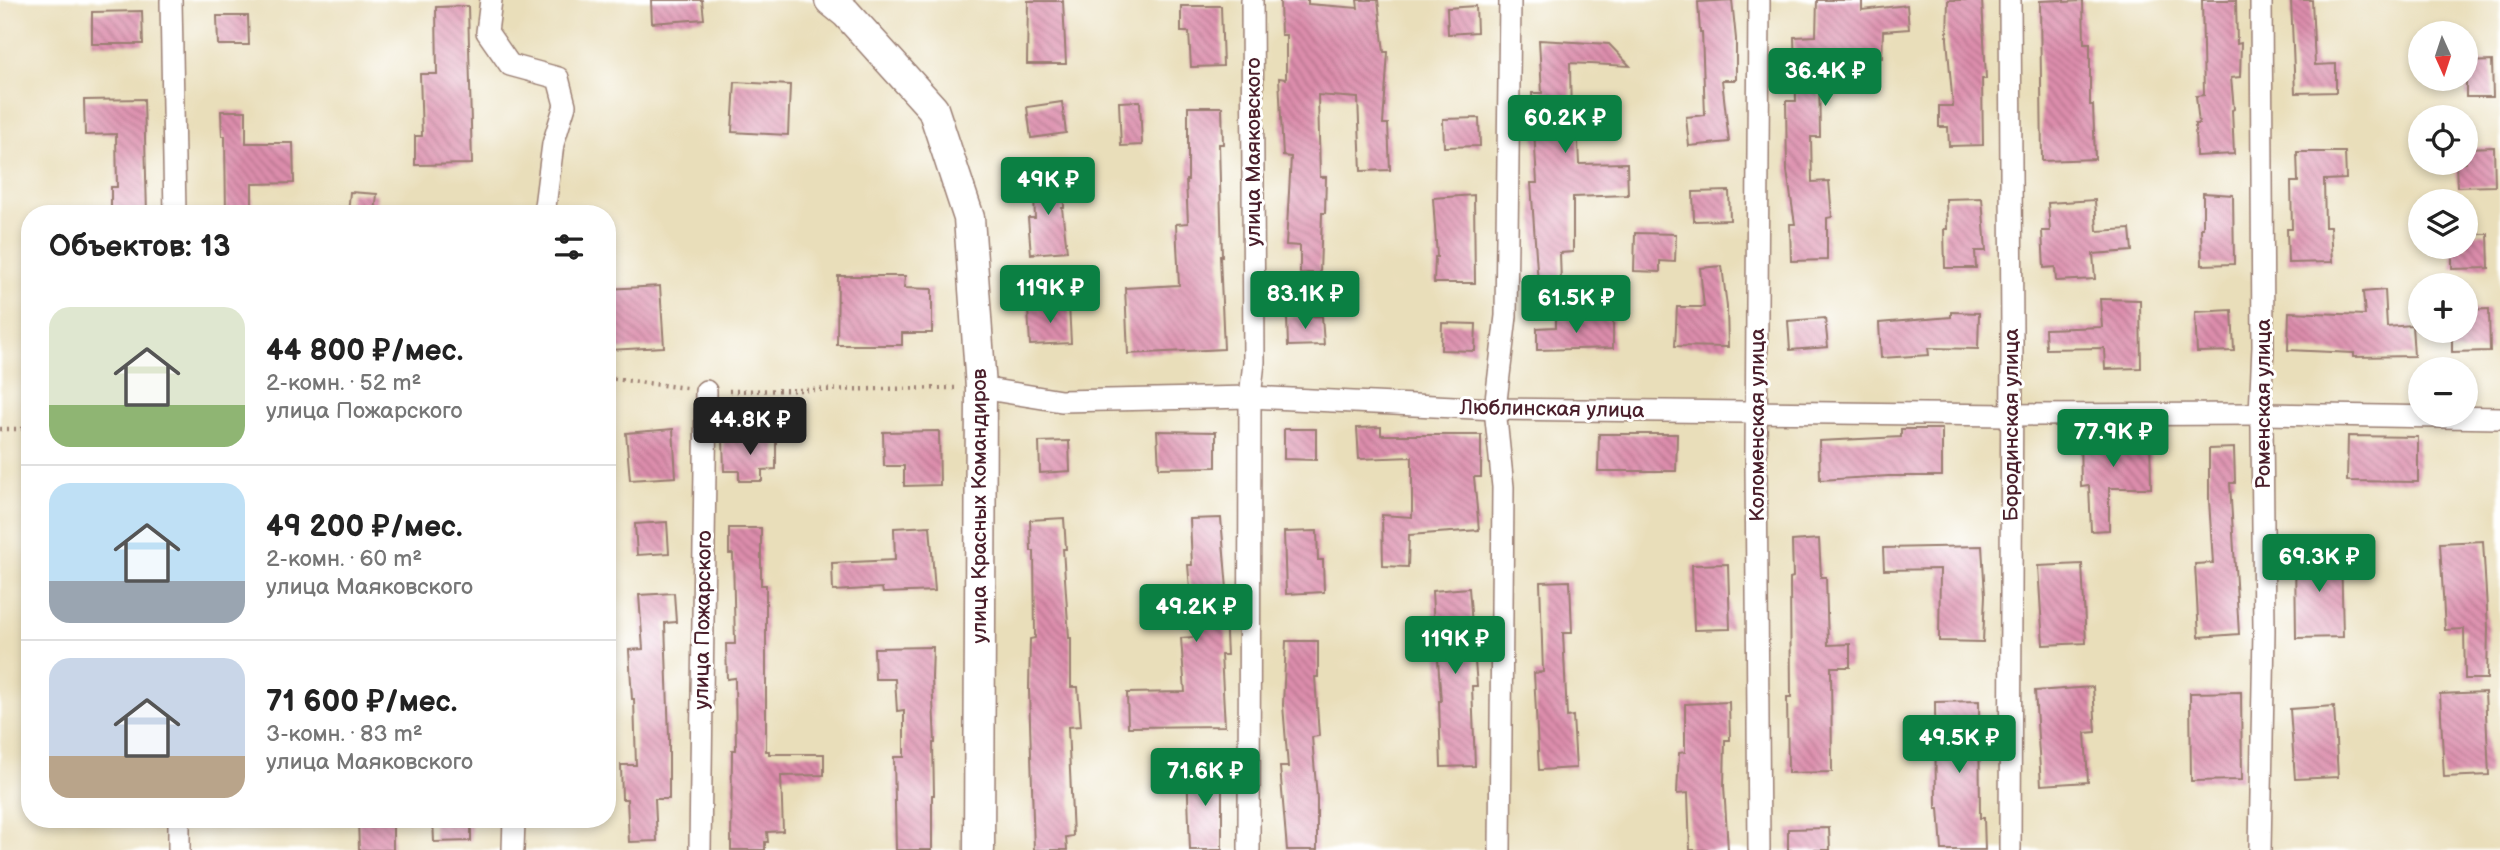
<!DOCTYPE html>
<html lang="ru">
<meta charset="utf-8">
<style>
:root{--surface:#fff;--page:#f6f6f6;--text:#222;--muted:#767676;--line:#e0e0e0;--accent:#0b8043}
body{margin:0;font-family:"Balsamiq Sans",sans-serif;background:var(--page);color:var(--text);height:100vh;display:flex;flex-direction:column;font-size:26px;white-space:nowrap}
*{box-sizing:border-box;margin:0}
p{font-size:23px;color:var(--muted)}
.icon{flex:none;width:38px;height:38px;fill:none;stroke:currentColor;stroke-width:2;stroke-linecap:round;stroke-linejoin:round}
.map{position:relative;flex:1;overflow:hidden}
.side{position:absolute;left:21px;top:205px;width:595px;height:623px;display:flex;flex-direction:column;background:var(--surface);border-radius:28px;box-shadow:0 4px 10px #0003}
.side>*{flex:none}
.needle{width:46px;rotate:177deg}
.controls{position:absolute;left:2408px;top:21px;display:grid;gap:14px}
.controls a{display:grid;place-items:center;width:70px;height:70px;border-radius:50%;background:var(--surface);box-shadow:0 4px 10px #0003;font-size:35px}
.price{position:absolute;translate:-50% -60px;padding:0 16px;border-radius:7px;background:var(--accent);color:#fff;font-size:23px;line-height:46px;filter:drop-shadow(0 2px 4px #0008)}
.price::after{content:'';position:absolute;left:50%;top:42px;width:21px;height:16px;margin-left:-10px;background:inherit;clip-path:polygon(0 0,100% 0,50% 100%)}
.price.on{background:#222;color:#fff}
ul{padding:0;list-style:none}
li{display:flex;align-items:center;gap:21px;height:175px;padding:0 28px}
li+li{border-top:2px solid var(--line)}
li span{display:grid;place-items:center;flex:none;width:196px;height:140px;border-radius:21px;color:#555}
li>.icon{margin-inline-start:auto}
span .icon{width:84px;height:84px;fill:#fffc;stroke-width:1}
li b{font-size:30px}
h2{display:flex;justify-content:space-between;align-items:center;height:84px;padding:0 28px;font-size:30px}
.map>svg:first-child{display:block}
</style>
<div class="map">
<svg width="2500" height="850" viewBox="0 0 2500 850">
<defs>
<pattern id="building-back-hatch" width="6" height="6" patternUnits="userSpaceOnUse" patternTransform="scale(1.75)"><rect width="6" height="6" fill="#dc8dac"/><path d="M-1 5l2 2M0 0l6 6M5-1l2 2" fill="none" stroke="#b4738c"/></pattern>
</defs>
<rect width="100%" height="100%" fill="#fff"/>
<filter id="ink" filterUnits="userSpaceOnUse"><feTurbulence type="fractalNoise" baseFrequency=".0143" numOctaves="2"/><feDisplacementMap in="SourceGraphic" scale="14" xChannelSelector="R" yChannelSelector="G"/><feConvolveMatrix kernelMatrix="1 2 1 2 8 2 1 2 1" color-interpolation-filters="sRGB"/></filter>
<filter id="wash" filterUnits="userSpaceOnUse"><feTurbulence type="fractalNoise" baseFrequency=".00686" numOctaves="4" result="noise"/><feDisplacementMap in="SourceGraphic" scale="28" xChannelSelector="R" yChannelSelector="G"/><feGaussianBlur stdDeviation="1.57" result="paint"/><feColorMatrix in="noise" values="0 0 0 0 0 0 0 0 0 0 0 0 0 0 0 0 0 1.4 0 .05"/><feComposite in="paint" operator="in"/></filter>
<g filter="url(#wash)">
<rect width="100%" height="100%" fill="#e9deba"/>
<g id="blocks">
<!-- building -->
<g fill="url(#building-back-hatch)">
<polygon points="651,0 702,0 704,19 652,23"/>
<polygon points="1280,0 1308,0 1308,4 1358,8 1357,0 1378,0 1384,52 1388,52 1383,124 1388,124 1390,170 1361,171 1358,98 1318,95 1320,177 1326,177 1325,213 1322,213 1320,273 1300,273 1300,246 1286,245 1291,157 1283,156 1279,78 1286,79 1286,35 1281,35"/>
<polygon points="1732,0 1736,39 1736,80 1722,80 1729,142 1689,146 1686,117 1705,115 1702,32 1700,32 1698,2"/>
<polygon points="1817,0 1862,0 1862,10 1907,5 1909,29 1883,31 1882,58 1836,57 1836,69 1819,69 1820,137 1811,137 1812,182 1829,181 1832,217 1827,218 1827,260 1791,261 1790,224 1795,224 1787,171 1786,101 1796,101 1794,37 1816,36"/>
<polygon points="1948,0 1982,0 1986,79 1982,79 1983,145 1949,146 1948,127 1939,127 1939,106 1953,106 1947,39"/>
<polygon points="2064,0 2064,2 2083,1 2084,43 2090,43 2090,105 2093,105 2095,159 2042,161 2040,1"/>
<polygon points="2202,0 2236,0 2237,44 2241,43 2240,77 2231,78 2234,109 2232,110 2234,154 2196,156 2195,124 2199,124 2196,96 2204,95"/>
<polygon points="2291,0 2312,0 2315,65 2336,64 2336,92 2295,93"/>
<polygon points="1028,1 1063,1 1066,64 1027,64"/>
<polygon points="468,6 472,164 415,165 415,136 422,136 420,74 437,74 436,7"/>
<polygon points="1181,6 1221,6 1223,66 1191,67 1189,32 1181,32"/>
<polygon points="1476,6 1477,32 1448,34 1447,8"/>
<polygon points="142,11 143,44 92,44 92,12"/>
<polygon points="217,16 248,16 249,45 218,45"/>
<polygon points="1539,40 1609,44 1630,66 1570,63 1571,123 1577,123 1579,164 1627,163 1628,195 1573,197 1573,252 1560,253 1561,283 1538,284 1531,183 1537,183 1532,93 1542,93"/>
<polygon points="2492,61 2493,97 2466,97 2466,62"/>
<polygon points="735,82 790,85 788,135 732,132"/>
<polygon points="144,99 147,214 111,214 111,187 117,187 116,134 85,135 84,100"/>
<polygon points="1140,101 1142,145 1121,146 1119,102"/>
<polygon points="1062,102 1066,133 1031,138 1027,107"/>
<polygon points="1188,107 1222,107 1223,144 1219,144 1222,256 1220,256 1224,349 1128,354 1125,288 1179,285 1176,224 1188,223 1186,180 1188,180"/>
<polygon points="221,111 246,111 246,143 293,143 294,183 252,184 252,214 226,214 225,136 222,136"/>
<polygon points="1479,118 1480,146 1444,147 1443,119"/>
<polygon points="2494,147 2495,186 2457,187 2456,163 2466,163 2466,148"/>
<polygon points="2297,152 2345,152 2346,179 2324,180 2325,227 2330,227 2332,262 2288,263 2287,229 2292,229 2291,182 2298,182"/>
<polygon points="1063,177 1064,208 1062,208 1067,251 1031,254 1028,218 1035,218 1033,178"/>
<polygon points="1729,191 1730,220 1694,221 1693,192"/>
<polygon points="350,192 377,194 375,214 348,214"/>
<polygon points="2203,193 2233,195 2234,264 2202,265 2201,228 2203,228"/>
<polygon points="1474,195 1475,283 1434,283 1435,257 1437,257 1433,198"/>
<polygon points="1982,198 1986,251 1975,251 1976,268 1945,268 1944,229 1947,229 1946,199"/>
<polygon points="2095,200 2097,231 2130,229 2132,251 2093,254 2095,279 2056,281 2055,267 2044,268 2042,231 2050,231 2048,203"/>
<polygon points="1635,233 1676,234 1675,262 1660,261 1660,272 1634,271"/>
<polygon points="2466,234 2488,234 2489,268 2452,269 2452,247 2466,247"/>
<polygon points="1722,266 1727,307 1728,347 1675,346 1677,307 1704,307 1700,268"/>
<polygon points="838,276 905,276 904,288 932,289 932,333 902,333 902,345 837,345"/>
<polygon points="660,286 664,347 609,350 607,289"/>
<polygon points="2385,290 2387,327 2412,325 2414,356 2354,357 2354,353 2288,350 2289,312 2365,315 2363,292"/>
<polygon points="2100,299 2140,300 2141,368 2105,369 2104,348 2046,349 2045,329 2102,327"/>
<polygon points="1069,305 1071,343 1030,345 1028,308"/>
<polygon points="2489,309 2490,351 2452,352 2452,331 2466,331 2466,310"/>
<polygon points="2232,310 2234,351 2197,352 2195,312"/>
<polygon points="1951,312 1979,313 1978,349 1928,348 1929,355 1881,358 1879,323 1951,317"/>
<polygon points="1322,316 1324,345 1288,346 1287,317"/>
<polygon points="1577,318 1577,320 1613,320 1613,348 1537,350 1537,328 1556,327 1556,319"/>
<polygon points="1825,318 1828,347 1790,350 1788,321"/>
<polygon points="1442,323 1476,324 1475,351 1441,350"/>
<polygon points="1381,427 1381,435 1481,435 1481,477 1474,477 1479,530 1409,535 1408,567 1383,566 1382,515 1412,517 1412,457 1359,459 1357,428"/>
<polygon points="673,429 676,477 630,480 626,433"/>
<polygon points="1284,429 1316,429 1316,460 1284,459"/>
<polygon points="1901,429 1942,429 1942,476 1889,476 1820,480 1819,441 1901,437"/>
<polygon points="939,431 940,485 904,486 904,466 884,466 883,432"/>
<polygon points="1157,431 1216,432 1216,467 1159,468"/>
<polygon points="2150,433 2151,488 2109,488 2109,530 2091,531 2089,486 2081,487 2080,434"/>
<polygon points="1599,434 1677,434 1676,471 1598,471"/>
<polygon points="2348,436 2418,437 2418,482 2347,481"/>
<polygon points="776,437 776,469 762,470 762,481 739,481 739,471 724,471 723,438"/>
<polygon points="1069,441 1070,471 1040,473 1039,442"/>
<polygon points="2234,448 2235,483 2230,483 2239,634 2199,637 2195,564 2213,563 2209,500 2209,449"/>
<polygon points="1064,518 1066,549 1063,549 1069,638 1071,638 1071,687 1078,687 1081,726 1068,727 1073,836 1066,837 1067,850 1034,850 1029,690 1030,639 1035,638 1034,551 1031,551 1030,520"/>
<polygon points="1221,518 1227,589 1224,590 1227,655 1221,655 1225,726 1128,727 1127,693 1185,692 1181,638 1194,637 1188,565 1192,565 1190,519"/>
<polygon points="667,522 669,553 637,555 635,524"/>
<polygon points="930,526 935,591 883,593 882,588 833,591 832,563 895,560 894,528"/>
<polygon points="729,528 761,528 761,585 766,585 766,751 769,751 769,754 824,754 824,775 781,776 783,831 767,832 768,842 765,842 765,850 731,850 732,750 736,750 735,678 727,679 726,644 735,644 733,554 729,554"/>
<polygon points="1317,531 1318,560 1323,560 1324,592 1286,594 1284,532"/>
<polygon points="1819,539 1821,577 1826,577 1828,645 1850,644 1850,667 1831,667 1832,772 1788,773 1787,697 1791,697 1790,578 1793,577 1792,541"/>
<polygon points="2483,541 2488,627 2487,679 2465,679 2464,629 2445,630 2440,543"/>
<polygon points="1982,546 1985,595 1983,642 1939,641 1940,569 1884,570 1883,548"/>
<polygon points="2295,551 2341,551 2343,637 2296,638"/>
<polygon points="1728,564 1730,629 1694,630 1692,565"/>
<polygon points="2082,564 2086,643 2043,645 2038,566"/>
<polygon points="1570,581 1572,633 1563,633 1567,717 1573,716 1576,768 1539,770 1534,673 1543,672 1540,582"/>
<polygon points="1469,588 1477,686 1472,686 1475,766 1441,767 1439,701 1441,701 1437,646 1435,646 1432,591"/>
<polygon points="674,593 676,622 665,623 669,738 669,799 655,799 657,841 629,842 627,799 622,799 621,765 636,765 634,699 632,699 629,650 643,649 639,595"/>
<polygon points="1286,641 1318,641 1318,677 1315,677 1319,736 1312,737 1317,798 1317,850 1287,850 1280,767 1288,767 1283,705"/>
<polygon points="933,647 932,678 935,743 933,743 934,795 932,795 932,850 896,850 894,757 904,757 904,710 897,711 895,679 875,679 874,648"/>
<polygon points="2093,687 2096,732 2085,733 2088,782 2041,785 2035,691"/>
<polygon points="2241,692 2242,780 2191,781 2190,693"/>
<polygon points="2485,692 2489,775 2444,777 2440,694"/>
<polygon points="1979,701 1980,818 1984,818 1985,850 1942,850 1939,808 1936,808 1935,702"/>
<polygon points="1729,702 1730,740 1725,740 1724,786 1728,850 1690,850 1688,793 1677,794 1679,753 1685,752 1685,704"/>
<polygon points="2334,706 2338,777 2295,779 2290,709"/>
<polygon points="1222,767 1222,850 1190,850 1187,769"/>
<polygon points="358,819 393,819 393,850 359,850"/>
<polygon points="433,819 471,819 471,841 434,842"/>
<polygon points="1829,828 1830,850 1788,850 1788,829"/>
</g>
</g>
</g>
<g filter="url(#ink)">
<use href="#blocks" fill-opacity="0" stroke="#9a7e72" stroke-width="2"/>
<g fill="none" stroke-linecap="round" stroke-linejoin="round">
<!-- street casing -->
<g stroke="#9a7e72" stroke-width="24">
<g id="street">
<polyline points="171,0 175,214"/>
<polyline points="491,0 487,32 510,65 558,78 565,105 553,144 544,214"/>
<polyline points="1759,0 1756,460 1759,850"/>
<polyline points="2010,0 2012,338 2010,850"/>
<polyline points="981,388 1061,401 1250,397 1495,409 2010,415 2260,414 2500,418"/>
<polyline points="179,819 179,850"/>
<polyline points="513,850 514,819"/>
<polyline points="700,850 706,391"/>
<polyline points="1249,850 1250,397 1254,362 1252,0"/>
<polyline points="1500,850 1503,487 1495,409 1506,316 1510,0"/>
<polyline points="2260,850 2264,630 2262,426 2260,414 2263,347 2261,0"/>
</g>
</g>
<!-- secondary casing -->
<g stroke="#9a7e72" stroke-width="33">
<polyline id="secondary" points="830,0 846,13 933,109 969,218 981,388 979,850"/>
</g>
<!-- path -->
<g stroke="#9a7e72" stroke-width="4.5" stroke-dasharray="2 5" stroke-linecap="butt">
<polyline points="607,378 686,388"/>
<polyline points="729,391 955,388"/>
<polyline points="0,429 30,429"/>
</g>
<!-- street -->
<use href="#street" stroke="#fff" stroke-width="21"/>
<!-- secondary -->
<use href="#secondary" stroke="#fff" stroke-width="30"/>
</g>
</g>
<g text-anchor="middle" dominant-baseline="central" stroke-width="6" stroke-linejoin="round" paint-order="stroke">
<!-- street labels -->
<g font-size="21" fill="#4a1f2b" stroke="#fff">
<text transform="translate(1253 152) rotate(-90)">улица Маяковского</text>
<text transform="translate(2263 404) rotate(-90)">Роменская улица</text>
<text transform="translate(1552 409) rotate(1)">Люблинская улица</text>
<text transform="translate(1757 425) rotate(-90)">Коломенская улица</text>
<text transform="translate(2011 425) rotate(-90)">Бородинская улица</text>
<text transform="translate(979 506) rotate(-90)">улица Красных Командиров</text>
<text transform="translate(703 620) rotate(-89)">улица Пожарского</text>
</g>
</g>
</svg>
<div class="controls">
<a><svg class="needle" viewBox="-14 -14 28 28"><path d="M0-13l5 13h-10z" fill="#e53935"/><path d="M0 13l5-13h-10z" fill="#767676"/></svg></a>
<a><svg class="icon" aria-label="locate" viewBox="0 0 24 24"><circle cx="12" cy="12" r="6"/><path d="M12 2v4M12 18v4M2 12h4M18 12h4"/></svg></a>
<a><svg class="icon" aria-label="layers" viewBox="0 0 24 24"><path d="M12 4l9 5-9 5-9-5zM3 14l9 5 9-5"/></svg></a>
<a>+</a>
<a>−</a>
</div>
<b class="price" style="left:1825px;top:108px">36.4K ₽</b>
<b class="price" style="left:1565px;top:155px">60.2K ₽</b>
<b class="price" style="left:1048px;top:217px">49K ₽</b>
<b class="price" style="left:1050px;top:325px">119K ₽</b>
<b class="price" style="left:1305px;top:331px">83.1K ₽</b>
<b class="price" style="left:1576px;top:335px">61.5K ₽</b>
<b class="price on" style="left:750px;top:457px">44.8K ₽</b>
<b class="price" style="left:2113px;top:469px">77.9K ₽</b>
<b class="price" style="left:2319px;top:594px">69.3K ₽</b>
<b class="price" style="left:1196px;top:644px">49.2K ₽</b>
<b class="price" style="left:1455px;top:676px">119K ₽</b>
<b class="price" style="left:1959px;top:775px">49.5K ₽</b>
<b class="price" style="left:1205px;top:808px">71.6K ₽</b>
<section class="side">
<h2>Объектов: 13<svg class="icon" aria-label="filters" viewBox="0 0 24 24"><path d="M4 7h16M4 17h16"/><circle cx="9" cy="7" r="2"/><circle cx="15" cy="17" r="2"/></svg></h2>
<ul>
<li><span style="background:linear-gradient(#dfe7d0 70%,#8fb573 0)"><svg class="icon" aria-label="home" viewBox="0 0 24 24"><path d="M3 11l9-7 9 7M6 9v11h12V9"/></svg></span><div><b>44 800 ₽/мес.</b><p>2-комн. · 52 m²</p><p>улица Пожарского</p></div></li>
<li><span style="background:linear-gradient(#bfe0f5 70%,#9aa5b1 0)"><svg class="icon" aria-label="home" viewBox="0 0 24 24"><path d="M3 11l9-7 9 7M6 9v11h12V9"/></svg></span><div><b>49 200 ₽/мес.</b><p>2-комн. · 60 m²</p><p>улица Маяковского</p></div></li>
<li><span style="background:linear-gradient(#c9d6e8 70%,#b9a48a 0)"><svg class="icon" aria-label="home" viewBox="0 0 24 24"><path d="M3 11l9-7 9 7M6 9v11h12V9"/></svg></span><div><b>71 600 ₽/мес.</b><p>3-комн. · 83 m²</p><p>улица Маяковского</p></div></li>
</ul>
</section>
</div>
